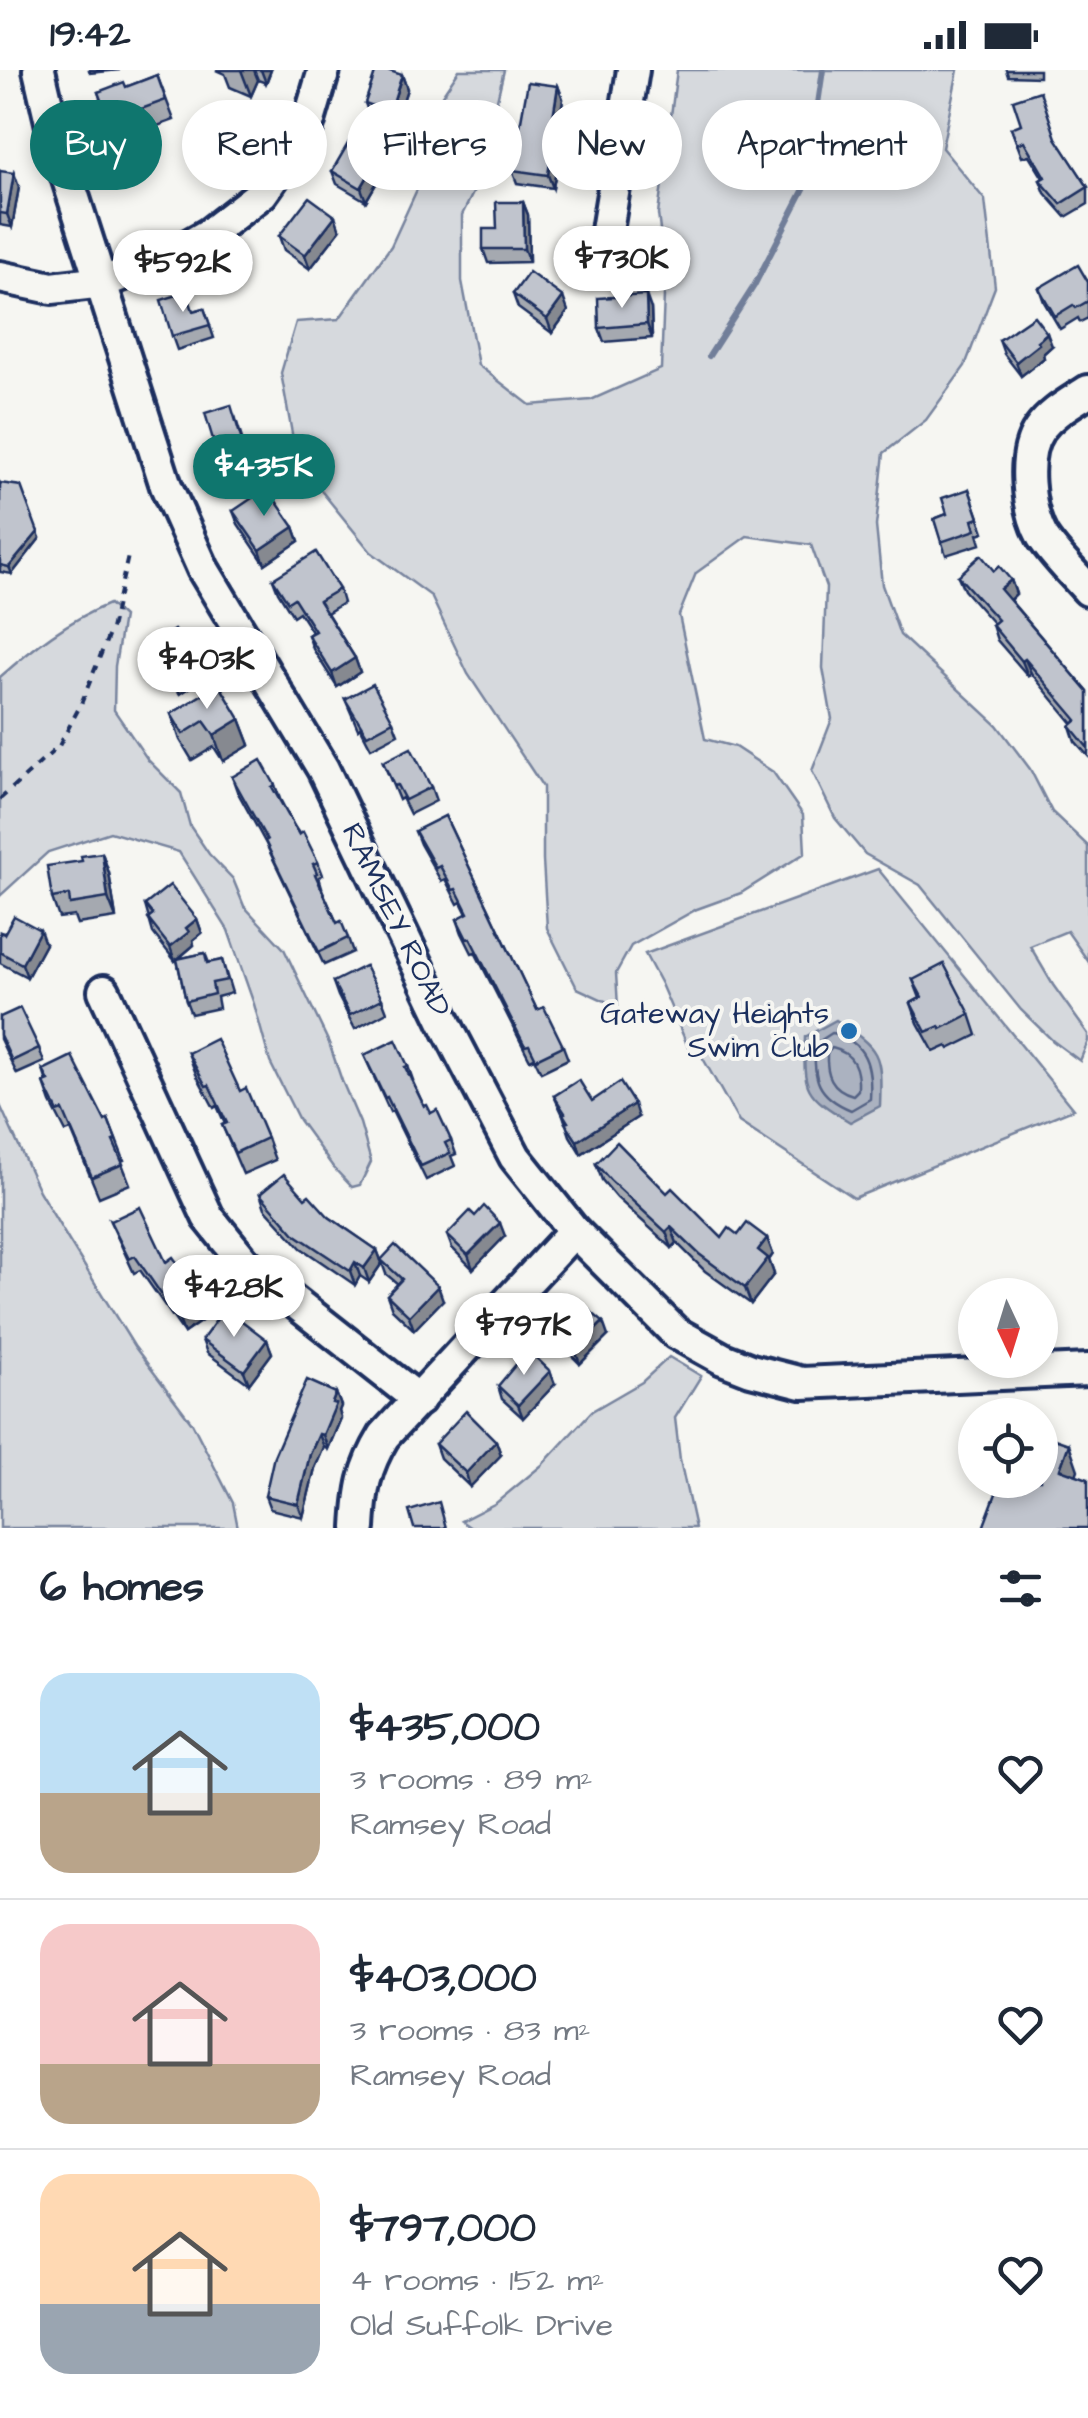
<!DOCTYPE html>
<meta charset="utf-8">
<style>
:root{--surface:#fff;--page:#f6f6f7;--text:#1f2937;--muted:#747a83;--line:#e0e1e3;--accent:#0f766e}
body{margin:0;font-family:"Architects Daughter",sans-serif;background:var(--page);color:var(--text);height:100vh;display:flex;flex-direction:column;font-size:38px;white-space:nowrap}
*{box-sizing:border-box;margin:0}
p{font-size:32px;color:var(--muted)}
.icon{flex:none;width:55px;height:55px;fill:none;stroke:currentColor;stroke-width:2;stroke-linecap:round;stroke-linejoin:round}
.map{position:relative;height:1458px;overflow:hidden}
.drawer{display:flex;flex-direction:column;background:var(--surface);flex:1}
.drawer>*{flex:none}
.guide{position:absolute;left:30px;top:30px;width:1030px;height:90px;display:flex;gap:20px}
.needle{width:65px;rotate:176deg}
.buttons{position:absolute;left:958px;top:1208px;display:grid;gap:20px}
.buttons a{display:grid;place-items:center;width:100px;height:100px;border-radius:50%;background:var(--surface);box-shadow:0 5px 15px #0003;font-size:50px}
.price{position:absolute;translate:-50% -85px;padding:0 22px;border-radius:35px;background:#fff;color:#222;font-size:32px;line-height:65px;filter:drop-shadow(0 2px 5px #0008)}
.price::after{content:'';position:absolute;left:50%;top:60px;width:30px;height:22px;margin-left:-15px;background:inherit;clip-path:polygon(0 0,100% 0,50% 100%)}
.price.active{background:var(--accent);color:#fff}
ul{padding:0;list-style:none}
li{display:flex;align-items:center;gap:30px;height:250px;padding:0 40px}
li+li{border-top:2px solid var(--line)}
li span{display:grid;place-items:center;flex:none;width:280px;height:200px;border-radius:30px;color:#555}
li>.icon{margin-inline-start:auto}
span .icon{width:120px;height:120px;fill:#fffc;stroke-width:1}
li b{font-size:42px}
h2{display:flex;justify-content:space-between;align-items:center;height:120px;padding:0 40px;font-size:42px}
.pill{padding:0 35px;border-radius:45px;background:var(--surface);box-shadow:0 5px 15px #0003;font-size:35px;line-height:90px}
.pill.active{background:var(--accent);color:#fff}
.status{display:flex;justify-content:space-between;align-items:center;height:70px;padding:0 50px;background:var(--surface);direction:ltr}
.status svg{height:28px;fill:currentColor}
.map>svg:first-child{display:block}
</style>
<div class="status"><b>19:42</b><svg viewBox="0 0 49 12"><path d="M0 12V9h3v3zM5 12V6h3v6zM10 12V3h3v9zM15 12V0h3v12zM26 1h20v11H26zM47 4h2v5h-2z"/></svg></div>
<div class="map">
<svg width="1088" height="1458" viewBox="0 0 1088 1458">
<rect width="100%" height="100%" fill="#f6f6f2"/>
<filter id="ink" filterUnits="userSpaceOnUse"><feTurbulence type="fractalNoise" baseFrequency=".01" numOctaves="2"/><feDisplacementMap in="SourceGraphic" scale="20" xChannelSelector="R" yChannelSelector="G"/><feConvolveMatrix kernelMatrix="1 2 1 2 8 2 1 2 1" color-interpolation-filters="sRGB"/></filter>
<g filter="url(#ink)">
<!-- green -->
<g fill="#d6d9dd" stroke="#78849e" stroke-width="2.5">
<polygon points="459,0 504,0 477,115 462,145 462,211 478,295 530,335 591,330 661,299 665,200 658,144 677,0 958,0 942,78 985,130 995,217 965,296 926,350 884,383 876,456 882,515 900,565 997,655 1030,699 1052,742 1088,776 1088,891 1067,861 1030,876 1053,915 1088,964 1088,971 1080,991 1053,971 1021,940 920,815 865,784 835,748 812,701 832,649 823,598 826,517 811,475 747,466 696,503 679,545 705,669 735,677 773,702 803,745 805,783 741,823 697,839 631,876 616,903 618,937 577,918 547,858 543,790 543,717 468,604 431,526 371,482 297,391 281,303 296,252 339,249 391,176 425,102 429,45"/>
<path d="M109,534l14,13 -8,49 -1,44 34,50 33,33 9,33 19,28 24,25 11,27 40,43 45,94 13,38 18,42 11,39 -11,23 -8,2 -19,-20 -34,-47 -29,-58 -16,-58 -26,-74 -49,-78 -69,-20 -62,20 -48,44v-219c33,-29 68,-57 109,-73z"/>
<polygon points="878,799 1073,1039 854,1128 739,1052 696,976 689,979 661,914 645,884"/>
<polygon points="0,1035 39,1121 69,1171 134,1276 192,1353 233,1433 238,1458 0,1458"/>
<polygon points="669,1287 701,1306 675,1348 680,1390 695,1458 471,1458 461,1451 496,1433 542,1395 592,1341 642,1312"/>
</g>
<!-- water -->
<path fill="#abb2c0" stroke="#717e99" stroke-width="2.5" d="M836,950c44,30 46,32 44,86l-30,16c-46,-28 -47,-31 -45,-85z"/>
<g fill="none" stroke-linecap="round" stroke-linejoin="round">
<!-- shore -->
<g stroke="#556385" stroke-width="2.5">
<path d="M832,963c35,9 40,34 38,66l-19,11c-34,-14 -38,-31 -36,-66z"/>
<path d="M832,978c22,5 27,21 26,42l-5,5c-22,-6 -27,-21 -26,-42z"/>
</g>
<!-- stream -->
<polyline stroke="#717e99" stroke-width="6" points="709,286 754,216 806,115 823,0"/>
<!-- minor casing -->
<g stroke="#1b2f5e" stroke-width="38">
<g id="minor">
<polyline points="39,0 55,69 166,416 203,499 323,699 449,961 515,1087 574,1161 676,1263 723,1289 751,1300 802,1313 1088,1300"/>
<polyline points="605,173 633,0"/>
<polyline points="0,207 52,218 103,212 169,187 209,164 262,123 306,61 324,0"/>
<path d="M1088,321c-18,12 -36,21 -49,39 -18,25 -11,80 3,106 12,19 31,37 46,54"/>
<polyline points="104,921 208,1147 245,1193 419,1330"/>
<path d="M359,1458c2,-38 5,-59 25,-92l190,-205"/>
</g>
</g>
<!-- path -->
<polyline stroke="#1b2f5e" stroke-width="4" stroke-dasharray="8 8" stroke-linecap="butt" points="0,729 59,676 81,634 111,559 129,482"/>
<!-- minor -->
<use href="#minor" stroke="#f6f6f2" stroke-width="30"/>
</g>
<!-- wall -->
<g fill="#a5a9b0" stroke="#1b2f5e" stroke-width="2.5">
<polygon points="89,0 120,0 90,3"/>
<polygon points="216,0 271,0 266,13 258,10 251,26 230,17 225,4"/>
<polygon points="1006,0 1039,0 1039,7 1008,6"/>
<polygon points="157,5 174,50 149,59 155,76 122,88 98,22 126,17"/>
<polygon points="402,5 407,19 395,55 370,47 365,33"/>
<polygon points="558,16 563,29 554,86 557,93 553,118 517,113 512,100"/>
<polygon points="1011,58 1056,69 1088,117 1088,134 1066,147 1045,123 1040,110 1043,108 1029,85 1022,87"/>
<polygon points="382,82 387,95 366,131 337,114 332,101"/>
<polygon points="0,101 19,117 12,157 0,155"/>
<polygon points="523,132 528,145 529,192 488,193 483,179 497,159"/>
<polygon points="340,160 310,199 284,180 279,166"/>
<polygon points="1088,212 1088,248 1080,252 1078,248 1060,259 1044,232 1039,218"/>
<polygon points="513,224 568,241 552,263 518,238"/>
<polygon points="204,238 214,268 177,280 172,266 194,241"/>
<polygon points="651,239 652,268 604,272 599,258"/>
<polygon points="999,270 1052,276 1043,284 1044,288 1021,306 1004,284"/>
<polygon points="236,349 249,392 223,400 218,386"/>
<polygon points="0,413 40,468 12,504 0,502"/>
<polygon points="969,419 984,462 978,464 981,474 946,485 934,449 947,444"/>
<polygon points="233,441 294,457 299,471 265,494 238,454"/>
<polygon points="994,501 1011,510 1016,524 1010,530 1088,622 1088,686 1075,671 1070,656 1073,654 1031,603 1028,606 997,570 992,555 994,554 964,520 958,506"/>
<polygon points="273,509 339,519 343,533 327,543 355,588 360,602 337,617 313,579 308,565 312,562 299,542 293,546 278,522"/>
<polygon points="151,575 198,595 203,609 180,624 156,589"/>
<polygon points="345,629 393,651 398,664 371,678 360,657 358,659"/>
<polygon points="171,644 240,649 250,675 223,691 214,677 192,690 180,670"/>
<polygon points="383,692 431,717 436,731 410,744 402,728 399,730"/>
<polygon points="232,707 275,715 280,729 294,756 318,792 323,805 319,807 322,817 321,817 337,853 348,868 353,882 324,895 266,774 237,721"/>
<polygon points="445,746 537,940 563,976 568,989 541,1002 534,988 530,990 475,882 472,883 462,863 457,849 467,844 461,832 458,834 445,809 441,811 420,774 415,761"/>
<polygon points="102,783 109,803 116,848 77,854 74,846 59,848 52,828 82,791"/>
<polygon points="145,835 197,849 202,863 193,870 194,875 178,889 205,883 209,893 222,890 232,923 217,927 219,938 191,944 186,931 177,890 175,891 153,863"/>
<polygon points="0,862 45,874 27,907 0,893"/>
<polygon points="913,910 970,944 977,965 949,979 947,976 934,982 918,953 911,933 920,928"/>
<polygon points="333,912 382,929 387,942 355,959 338,926"/>
<polygon points="0,947 39,978 44,992 17,1004 0,969"/>
<polygon points="188,983 240,1021 267,1068 275,1090 243,1104 222,1055 225,1054 217,1036 214,1038 196,1004"/>
<polygon points="364,985 408,996 413,1010 412,1010 424,1036 451,1070 456,1084 451,1086 455,1096 426,1110 392,1041 390,1042"/>
<polygon points="43,1000 105,1051 108,1049 124,1090 121,1091 130,1114 99,1127 71,1060 66,1062 51,1033 44,1013 47,1012"/>
<polygon points="554,1026 592,1031 638,1047 581,1084 570,1066 563,1045"/>
<polygon points="596,1094 667,1123 722,1168 738,1165 767,1168 773,1184 769,1190 774,1204 751,1234 705,1201 677,1173 672,1178 617,1128 602,1110"/>
<polygon points="260,1124 305,1128 329,1147 377,1180 382,1193 369,1212 360,1206 355,1215 301,1178 265,1138"/>
<polygon points="475,1146 505,1166 473,1199 452,1178 447,1165"/>
<polygon points="110,1151 166,1192 210,1245 184,1263 140,1200 134,1203"/>
<polygon points="381,1190 443,1230 414,1260 392,1239 387,1225 398,1214 386,1204"/>
<polygon points="551,1257 608,1266 580,1294 556,1270"/>
<polygon points="202,1270 267,1270 272,1283 249,1314 207,1283"/>
<polygon points="555,1314 523,1348 502,1329 498,1316"/>
<polygon points="336,1323 341,1336 339,1341 341,1348 328,1379 324,1377 315,1398 303,1447 270,1439 265,1426"/>
<polygon points="496,1371 501,1385 470,1417 440,1388 435,1374"/>
</g>
<!-- shaded-wall -->
<g fill="#868990" stroke="#1b2f5e" stroke-width="2.5">
<polygon points="241,0 254,0 258,10 251,26"/>
<polygon points="261,0 271,0 266,13"/>
<polygon points="402,5 407,19 395,55 390,42"/>
<polygon points="558,16 563,29 554,86 557,93 553,118 548,105 548,78"/>
<polygon points="382,82 387,95 366,131 361,118"/>
<polygon points="14,103 19,117 12,157 7,144"/>
<polygon points="523,132 528,145 529,192 524,179"/>
<polygon points="335,146 340,160 310,199 305,185"/>
<polygon points="646,225 651,239 652,268 647,254"/>
<polygon points="563,227 568,241 552,263 547,249"/>
<polygon points="1047,263 1052,276 1043,284 1044,288 1021,306 1016,292"/>
<polygon points="294,457 299,471 265,494 260,480"/>
<polygon points="38,462 40,468 12,504 9,497"/>
<polygon points="1011,510 1016,524 1005,534 1000,519"/>
<polygon points="355,588 360,602 337,617 332,603"/>
<polygon points="1025,589 1031,603 1028,606 1022,591"/>
<polygon points="198,595 203,609 180,624 175,611"/>
<polygon points="240,649 250,675 223,691 214,665"/>
<polygon points="102,783 109,803 116,848 108,828"/>
<polygon points="197,849 202,863 193,870 194,875 175,891 170,877 186,858"/>
<polygon points="40,860 45,874 27,907 22,894"/>
<polygon points="634,1034 638,1047 581,1084 577,1071"/>
<polygon points="500,1153 505,1166 473,1199 468,1185"/>
<polygon points="671,1157 677,1173 672,1178 666,1162"/>
<polygon points="767,1168 773,1184 769,1190 774,1204 751,1234 745,1218 758,1180"/>
<polygon points="377,1180 382,1193 369,1212 364,1198"/>
<polygon points="355,1192 360,1206 355,1215 350,1201"/>
<polygon points="438,1216 443,1230 414,1260 409,1246"/>
<polygon points="205,1231 210,1245 184,1263 179,1250"/>
<polygon points="603,1252 608,1266 580,1294 575,1280"/>
<polygon points="267,1270 272,1283 249,1314 244,1301"/>
<polygon points="550,1301 555,1314 523,1348 518,1335"/>
<polygon points="336,1323 341,1336 339,1341 341,1348 328,1379 323,1365 332,1333"/>
<polygon points="319,1364 324,1377 315,1398 303,1447 298,1434 310,1384"/>
<polygon points="496,1371 501,1385 470,1417 466,1403"/>
<polygon points="1069,1374 1078,1400 1069,1425 1060,1399"/>
</g>
<!-- building -->
<g fill="#c0c4cd" stroke="#1b2f5e" stroke-width="2.5">
<polygon points="376,0 387,0 402,5 390,42 365,33"/>
<polygon points="157,5 166,30 141,39 147,56 115,68 98,22 124,12 126,17"/>
<polygon points="528,12 558,16 548,78 552,79 548,105 512,100"/>
<polygon points="1040,21 1056,68 1088,117 1061,134 1040,110 1045,107 1024,71 1017,74 1011,58 1021,54 1013,30"/>
<polygon points="353,65 382,82 361,118 332,101"/>
<polygon points="0,101 14,103 7,144 0,143"/>
<polygon points="309,127 335,146 305,185 279,166"/>
<polygon points="496,132 523,132 524,179 483,179 483,159 497,159"/>
<polygon points="1078,195 1088,212 1088,231 1076,238 1073,235 1055,246 1039,218"/>
<polygon points="529,202 563,227 547,249 513,224"/>
<polygon points="187,222 193,241 204,238 210,255 172,266 161,230"/>
<polygon points="646,225 647,254 599,258 598,228"/>
<polygon points="1034,246 1047,263 1037,271 1039,274 1016,292 999,270"/>
<polygon points="231,335 244,378 218,386 205,343"/>
<polygon points="0,413 21,416 38,462 9,497 0,495"/>
<polygon points="267,418 294,457 260,480 233,441"/>
<polygon points="969,419 979,448 973,450 976,460 941,472 934,449 947,444 942,428"/>
<polygon points="316,482 339,519 319,531 355,588 332,603 308,565 315,561 294,528 288,532 273,509"/>
<polygon points="981,485 994,501 999,496 1011,510 1000,519 1088,622 1088,678 1070,656 1077,650 1025,589 1022,591 992,555 998,550 958,506"/>
<polygon points="174,560 198,595 175,611 151,575"/>
<polygon points="219,614 240,649 214,665 204,651 183,664 171,644"/>
<polygon points="373,614 393,651 367,665 345,629"/>
<polygon points="411,678 431,717 405,730 397,715 394,716 383,692"/>
<polygon points="261,690 275,715 272,717 294,756 299,765 303,762 318,792 313,794 317,803 315,804 337,853 341,851 348,868 319,882 265,771 267,770 232,707"/>
<polygon points="445,746 537,940 544,937 563,976 536,989 529,975 525,976 470,868 467,869 457,849 468,843 456,819 453,820 440,796 436,798 415,761"/>
<polygon points="102,783 108,828 70,834 69,825 52,828 47,796 82,791 81,786"/>
<polygon points="170,815 197,849 186,858 189,862 170,877 148,849 153,845 145,835"/>
<polygon points="14,846 40,860 22,894 0,882 0,862 4,864"/>
<polygon points="205,883 207,893 222,890 227,910 212,913 214,924 186,931 177,889"/>
<polygon points="944,894 970,944 941,959 940,956 926,962 911,933 922,927 913,910"/>
<polygon points="365,896 382,929 350,945 333,912"/>
<polygon points="20,938 39,978 12,991 0,965 0,947"/>
<polygon points="216,969 240,1021 246,1018 267,1068 235,1083 222,1055 227,1053 209,1015 206,1016 188,983"/>
<polygon points="396,970 408,996 405,997 424,1036 427,1035 431,1043 437,1040 451,1070 445,1073 450,1083 421,1096 387,1027 385,1028 364,985"/>
<polygon points="72,986 105,1051 108,1049 116,1070 113,1071 123,1094 92,1107 63,1040 58,1042 44,1013 49,1011 43,1000"/>
<polygon points="579,1010 592,1031 620,1012 634,1034 577,1071 565,1053 568,1052 563,1044 565,1043 554,1026"/>
<polygon points="617,1072 667,1123 672,1118 722,1168 729,1158 738,1165 747,1153 767,1168 758,1180 768,1188 745,1218 699,1184 671,1157 666,1162 611,1111 596,1094"/>
<polygon points="284,1104 305,1128 309,1125 329,1147 377,1180 364,1198 355,1192 350,1201 296,1165 260,1124"/>
<polygon points="484,1136 500,1153 468,1185 447,1165 470,1141 475,1146"/>
<polygon points="140,1137 166,1192 173,1187 205,1231 179,1250 135,1186 129,1189 110,1151"/>
<polygon points="395,1175 438,1216 409,1246 387,1225 402,1209 381,1190"/>
<polygon points="577,1230 603,1252 575,1280 551,1257"/>
<polygon points="225,1238 267,1270 244,1301 202,1270"/>
<polygon points="528,1280 550,1301 518,1335 498,1316"/>
<polygon points="307,1310 336,1323 332,1333 336,1334 323,1365 319,1364 310,1384 298,1434 265,1426 274,1386"/>
<polygon points="466,1341 496,1371 466,1403 435,1374"/>
<polygon points="1040,1364 1069,1374 1060,1399 1088,1409 1088,1458 983,1458 1001,1410 1040,1410"/>
<polygon points="439,1432 446,1458 414,1458 409,1441"/>
</g>
</g>
<!-- markers -->
<circle fill="#1f6fb2" stroke="#f6f6f2" stroke-width="4" cx="849" cy="961" r="10"/>
<g text-anchor="middle" dominant-baseline="central" stroke-width="8" stroke-linejoin="round" paint-order="stroke">
<!-- street labels -->
<g font-size="30" fill="#1b2f5e" stroke="#f6f6f2">
<text transform="translate(396 850) rotate(64)">RAMSEY ROAD</text>
</g>
<!-- poi labels -->
<g font-size="30" fill="#1b2f5e" stroke="#f6f6f2" text-anchor="end">
<text x="829" y="944">Gateway Heights<tspan x="829" dy="34">Swim Club</tspan></text>
</g>
</g>
</svg>
<div class="buttons">
<a><svg class="needle" viewBox="-14 -14 28 28"><path d="M0-13l5 13h-10z" fill="#e53935"/><path d="M0 13l5-13h-10z" fill="#747a83"/></svg></a>
<a><svg class="icon" aria-label="locate" viewBox="0 0 24 24"><circle cx="12" cy="12" r="6"/><path d="M12 2v4M12 18v4M2 12h4M18 12h4"/></svg></a>
</div>
<b class="price" style="left:622px;top:241px">$730K</b>
<b class="price" style="left:183px;top:245px">$592K</b>
<b class="price active" style="left:264px;top:449px">$435K</b>
<b class="price" style="left:207px;top:642px">$403K</b>
<b class="price" style="left:234px;top:1270px">$428K</b>
<b class="price" style="left:524px;top:1308px">$797K</b>
<div class="guide">
<a class="pill active">Buy</a>
<a class="pill">Rent</a>
<a class="pill">Filters</a>
<a class="pill">New</a>
<a class="pill">Apartment</a>
</div>
</div>
<section class="drawer">
<h2>6 homes<svg class="icon" aria-label="filters" viewBox="0 0 24 24"><path d="M4 7h16M4 17h16"/><circle cx="9" cy="7" r="2"/><circle cx="15" cy="17" r="2"/></svg></h2>
<ul>
<li><span style="background:linear-gradient(#bfe0f5 60%,#b9a48a 0)"><svg class="icon" aria-label="home" viewBox="0 0 24 24"><path d="M3 11l9-7 9 7M6 9v11h12V9"/></svg></span><div><b>$435,000</b><p>3 rooms · 89 m²</p><p>Ramsey Road</p></div><svg class="icon" aria-label="heart" viewBox="0 0 24 24"><path d="M12 20l-8-8c-3-5 5-10 8-4 3-6 11-1 8 4z"/></svg></li>
<li><span style="background:linear-gradient(#f6c9c9 70%,#b9a48a 0)"><svg class="icon" aria-label="home" viewBox="0 0 24 24"><path d="M3 11l9-7 9 7M6 9v11h12V9"/></svg></span><div><b>$403,000</b><p>3 rooms · 83 m²</p><p>Ramsey Road</p></div><svg class="icon" aria-label="heart" viewBox="0 0 24 24"><path d="M12 20l-8-8c-3-5 5-10 8-4 3-6 11-1 8 4z"/></svg></li>
<li><span style="background:linear-gradient(#ffd9b3 65%,#9aa5b1 0)"><svg class="icon" aria-label="home" viewBox="0 0 24 24"><path d="M3 11l9-7 9 7M6 9v11h12V9"/></svg></span><div><b>$797,000</b><p>4 rooms · 152 m²</p><p>Old Suffolk Drive</p></div><svg class="icon" aria-label="heart" viewBox="0 0 24 24"><path d="M12 20l-8-8c-3-5 5-10 8-4 3-6 11-1 8 4z"/></svg></li>
</ul>
</section>
